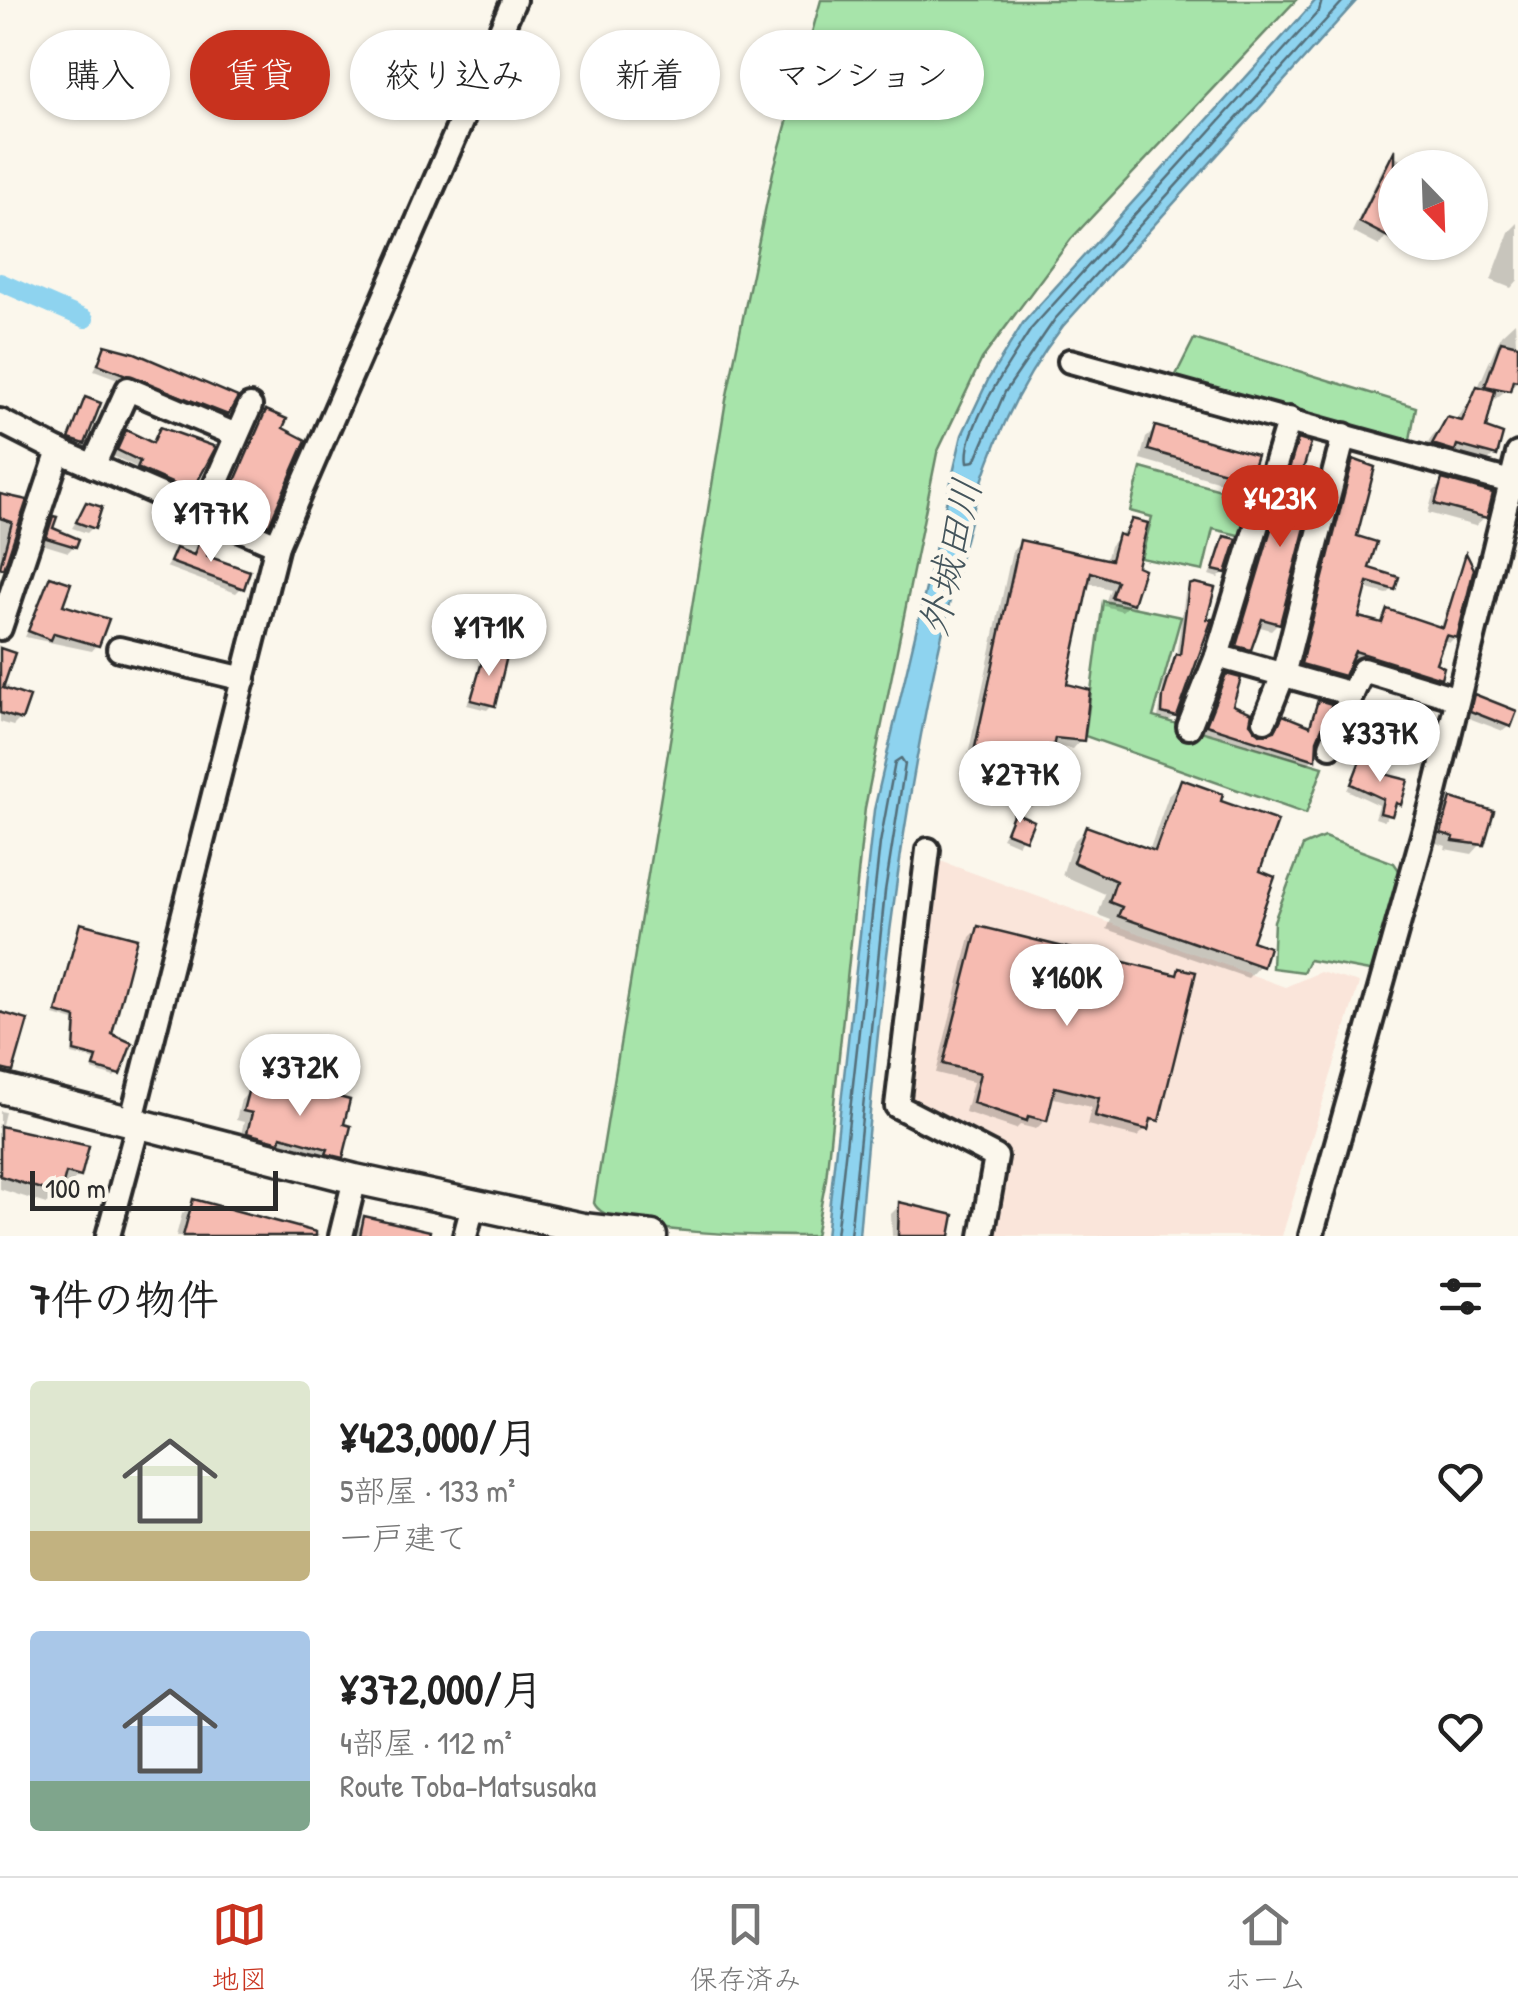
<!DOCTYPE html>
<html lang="ja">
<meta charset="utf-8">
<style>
:root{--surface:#fff;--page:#f2f2f2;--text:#222;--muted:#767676;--line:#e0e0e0;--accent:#c8321e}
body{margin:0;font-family:"Patrick Hand","Klee One",sans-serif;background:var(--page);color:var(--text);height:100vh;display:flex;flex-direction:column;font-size:38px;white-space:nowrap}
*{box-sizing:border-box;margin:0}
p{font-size:32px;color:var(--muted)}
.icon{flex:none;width:55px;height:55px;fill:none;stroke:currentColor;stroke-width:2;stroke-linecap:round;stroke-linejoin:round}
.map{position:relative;height:1236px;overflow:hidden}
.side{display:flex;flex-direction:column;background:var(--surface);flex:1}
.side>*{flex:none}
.guide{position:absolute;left:30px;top:30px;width:1000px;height:90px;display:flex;gap:20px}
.needle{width:65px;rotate:157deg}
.fabs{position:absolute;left:1378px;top:150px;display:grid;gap:20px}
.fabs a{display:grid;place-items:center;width:110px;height:110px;border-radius:50%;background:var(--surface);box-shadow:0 2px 8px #0004;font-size:50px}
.scale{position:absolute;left:30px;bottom:25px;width:248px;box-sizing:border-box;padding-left:10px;border:5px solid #2b2b2b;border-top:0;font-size:28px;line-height:35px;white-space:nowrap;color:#2b2b2b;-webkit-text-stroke:8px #fbf7ec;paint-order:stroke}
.price{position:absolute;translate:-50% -85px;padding:0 22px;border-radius:35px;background:#fff;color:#222;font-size:32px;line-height:65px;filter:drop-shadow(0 2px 5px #0008)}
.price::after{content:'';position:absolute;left:50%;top:60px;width:30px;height:22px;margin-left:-15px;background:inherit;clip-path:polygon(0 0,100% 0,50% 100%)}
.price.current{background:var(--accent);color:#fff}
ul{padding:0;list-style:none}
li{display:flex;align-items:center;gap:30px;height:250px;padding:0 30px}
li span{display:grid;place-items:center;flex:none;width:280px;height:200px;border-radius:10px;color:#555}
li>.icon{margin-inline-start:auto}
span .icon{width:120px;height:120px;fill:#fffc;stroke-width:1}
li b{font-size:42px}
h2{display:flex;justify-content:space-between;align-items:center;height:120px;padding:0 30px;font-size:42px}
.chip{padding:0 35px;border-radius:45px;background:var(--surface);box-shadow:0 2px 8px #0004;font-size:35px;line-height:90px}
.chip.current{background:var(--accent);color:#fff}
.dock{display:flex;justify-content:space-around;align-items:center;height:140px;border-top:2px solid var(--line);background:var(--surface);font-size:28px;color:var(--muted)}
.dock a{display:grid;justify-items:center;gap:5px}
.dock .current{color:var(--accent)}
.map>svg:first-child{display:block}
</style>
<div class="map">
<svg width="1518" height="1236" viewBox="0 0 1518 1236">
<rect width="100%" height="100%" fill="#fbf7ec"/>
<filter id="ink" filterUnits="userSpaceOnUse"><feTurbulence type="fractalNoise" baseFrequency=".01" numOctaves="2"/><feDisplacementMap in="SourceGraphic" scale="20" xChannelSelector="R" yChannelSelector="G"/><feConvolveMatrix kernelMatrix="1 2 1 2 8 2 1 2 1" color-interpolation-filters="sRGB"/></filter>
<g filter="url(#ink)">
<!-- built -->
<polygon fill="#fae5da" points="935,859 1285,987 1320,972 1359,983 1282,1236 994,1236 1010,1153 908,1105"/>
<!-- green -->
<g fill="#a7e4aa" stroke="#69886a" stroke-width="2.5">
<path d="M821,0h475l-225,239 -89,120 -45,94 -72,355 -39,371 -11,57c-38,0 -208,0 -221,-33l132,-803 47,-228z"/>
<polygon points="1194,339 1416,407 1409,445 1174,379"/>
<polygon points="1141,468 1257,500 1247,537 1213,529 1203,571 1141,558 1152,517 1130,511"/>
<polygon points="1103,601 1181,617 1153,717 1323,767 1306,814 1085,736"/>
<polygon points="1324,837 1394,863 1403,876 1375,972 1309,960 1303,972 1272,968 1274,921 1303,846"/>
</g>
<!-- water -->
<path fill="#8ed3ef" stroke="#6690a1" stroke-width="2.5" d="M1316,0h41l-294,326c-73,95 -92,186 -119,300 -47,200 -68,406 -85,610h-33l48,-426 88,-375 27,-57 34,-55z"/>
<!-- shadow -->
<g fill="#0003">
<polygon points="1393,156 1416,168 1395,168 1395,224 1379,246 1352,232 1384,166"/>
<polygon points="1518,223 1518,280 1511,288 1491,280 1509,232"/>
<polygon points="1515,322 1518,381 1490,403 1483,430 1494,455 1479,471 1419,460 1432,436 1448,420 1455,422 1476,392 1501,335"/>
<polygon points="106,348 227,412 221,418 94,370"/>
<polygon points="86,400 83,443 77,449 65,444"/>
<polygon points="266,413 267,524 262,529 221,512"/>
<polygon points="160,429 190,490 184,496 133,474 136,467 113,456 126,433 151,444"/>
<polygon points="1156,429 1247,478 1238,487 1140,459 1146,438"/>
<polygon points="1299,442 1278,623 1271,630 1257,626 1241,656 1230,653 1292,450"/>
<polygon points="1354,462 1354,537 1366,569 1393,589 1387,594 1364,588 1356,618 1379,625 1387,612 1440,629 1466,558 1455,637 1450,642 1441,640 1433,664 1439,677 1433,682 1350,656 1336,680 1297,670 1348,467"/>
<polygon points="1443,482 1485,517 1475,526 1428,513 1434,491"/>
<polygon points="0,494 24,501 0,573"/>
<polygon points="87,504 93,527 87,533 72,528"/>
<polygon points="53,520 50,529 74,546 68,552 42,544"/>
<polygon points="1132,522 1131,603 1122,611 1104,606 1110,589 1086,582 1064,685 1081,740 1073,749 1051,746 1040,798 1031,807 1015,803 1018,795 962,783 1012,551 1021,543 1106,561 1110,546"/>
<polygon points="1225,539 1224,572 1218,578 1209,575"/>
<polygon points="201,541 204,558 241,588 236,593 166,567 176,551 191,557"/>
<polygon points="50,579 59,606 97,645 92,651 25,637"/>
<polygon points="1190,587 1175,716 1169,721 1158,718 1164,683 1176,657 1185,593"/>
<polygon points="0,650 1,684 9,686 7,692 20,719 13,726 0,722"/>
<polygon points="486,653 492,705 487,710 467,705"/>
<polygon points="1227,677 1230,707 1259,737 1273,734 1284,718 1308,727 1319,703 1313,759 1308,764 1202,730"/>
<polygon points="1475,697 1509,726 1503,731 1466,717"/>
<polygon points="1361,761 1381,776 1399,803 1384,821 1375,818 1379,805 1347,790"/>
<polygon points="1182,781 1218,803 1257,873 1249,943 1260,965 1248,978 1107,929 1111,920 1098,915 1105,894 1062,875 1073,842 1086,829 1149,851 1169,794"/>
<polygon points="1452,801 1481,844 1472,854 1445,849 1446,846 1433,842 1443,810"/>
<polygon points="1015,815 1031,822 1018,845 1002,838"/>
<polygon points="81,926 118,1073 114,1077 92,1070 95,1060 72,1054 74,1021 54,1015"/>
<polygon points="979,928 1174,977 1180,971 1156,1119 1137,1137 1087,1125 1091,1107 1050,1097 1045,1120 1036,1129 1020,1125 1016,1129 965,1112 973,1082 936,1073 970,937"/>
<polygon points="250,1091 306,1099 313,1092 340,1125 341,1157 332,1165 239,1142 244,1122 236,1120 241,1100"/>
<polygon points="0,1111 5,1112 1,1129 79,1176 68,1186 60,1184 47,1204 0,1189"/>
<polygon points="194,1202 322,1236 176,1236 182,1214"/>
<polygon points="900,1205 948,1236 892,1236 891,1214"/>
<polygon points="365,1218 422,1236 354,1236"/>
</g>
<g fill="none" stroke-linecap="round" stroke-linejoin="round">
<!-- shore -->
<g stroke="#536e79" stroke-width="2.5">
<path d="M1322,0l-3,11 -288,318c-18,29 -69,100 -63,133l7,-1 30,-69 50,-73 289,-319"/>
<polyline points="836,1236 880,843 895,762 901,758 905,764 885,891 850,1236"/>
</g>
<!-- canal -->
<polyline stroke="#8ed3ef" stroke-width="18" points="0,282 85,319"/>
</g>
<!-- building -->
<g fill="#f6bbb1" stroke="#2b2b2b" stroke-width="2.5">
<polygon points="1395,149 1395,229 1390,238 1359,222"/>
<polygon points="1501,341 1518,345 1518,381 1513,380 1510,391 1485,386"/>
<polygon points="105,345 135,353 238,397 228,415 98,364"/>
<polygon points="1477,386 1495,391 1486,428 1503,434 1497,456 1457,445 1455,451 1432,444 1447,417 1462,421"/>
<polygon points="85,397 101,403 85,444 69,439"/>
<polygon points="266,410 287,419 283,428 306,440 269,525 224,506"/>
<polygon points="1155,426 1257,455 1249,479 1148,450"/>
<polygon points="160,427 216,447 192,492 137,468 140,461 117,450 126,430 153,443"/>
<polygon points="1298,439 1311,443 1301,476 1317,481 1280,624 1262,619 1251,650 1236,646"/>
<polygon points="1353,459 1375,467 1357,536 1377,542 1369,568 1399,577 1395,590 1368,582 1359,617 1382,623 1387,609 1443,628 1466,553 1474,569 1457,638 1446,635 1436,663 1444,667 1441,678 1355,651 1344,676 1301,664"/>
<polygon points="1442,479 1493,493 1487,518 1435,504"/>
<polygon points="0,494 27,500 4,569 0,567 12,522 0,518"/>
<polygon points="86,502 102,507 95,529 76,522"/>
<polygon points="53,516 57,517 53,528 79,539 76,547 46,538"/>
<polygon points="1132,519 1148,523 1137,566 1144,569 1133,604 1111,597 1117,581 1091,572 1067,684 1090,690 1084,741 1055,738 1042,799 1021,795 1025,786 969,775 1020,540 1111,560 1118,534 1124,536"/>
<polygon points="1224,536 1237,539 1226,573 1213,570"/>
<polygon points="200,538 212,543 207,556 250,571 244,589 170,562 176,548 194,555"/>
<polygon points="50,576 71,583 63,605 109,619 99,646 54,633 51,640 28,631"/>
<polygon points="1195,583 1215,588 1207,619 1212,619 1177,717 1162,713 1163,696 1176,654 1180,655 1189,585"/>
<polygon points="0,648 15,653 3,688 30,697 22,720 0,713"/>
<polygon points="485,651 507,656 495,706 471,700"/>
<polygon points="1226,674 1241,678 1233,705 1252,713 1250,723 1260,734 1275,731 1283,715 1310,726 1318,700 1332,704 1317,740 1316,760 1206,725"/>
<polygon points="1474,694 1517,711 1511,727 1470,711"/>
<polygon points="1361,758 1387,768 1384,774 1408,780 1401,805 1396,803 1392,816 1380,813 1383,799 1351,784"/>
<polygon points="1181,779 1223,794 1221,801 1278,821 1260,871 1275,877 1252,941 1269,947 1263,967 1118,916 1122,907 1109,902 1116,881 1073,862 1086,826 1155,851"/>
<polygon points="1451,798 1494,811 1484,845 1453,841 1454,837 1441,833"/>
<polygon points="1014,812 1034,821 1026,840 1006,832"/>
<polygon points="80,923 137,938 112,1034 132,1043 120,1075 94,1067 97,1057 74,1051 76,1018 56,1012"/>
<polygon points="978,926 1177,975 1179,968 1196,972 1159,1121 1151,1119 1148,1130 1095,1116 1099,1098 1055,1087 1047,1121 1028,1116 1027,1121 973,1103 980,1073 943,1064"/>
<polygon points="0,1012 28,1020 13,1072 0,1069"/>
<polygon points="249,1088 310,1097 312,1090 350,1100 344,1124 351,1126 343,1158 326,1154 328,1149 281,1136 280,1142 247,1133 252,1113 243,1111"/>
<polygon points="0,1126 89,1146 81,1177 66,1173 60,1195 0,1176"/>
<polygon points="193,1199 316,1232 316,1236 183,1236"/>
<polygon points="899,1202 954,1215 950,1236 898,1236"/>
<polygon points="364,1216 430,1231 429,1236 360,1236"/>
</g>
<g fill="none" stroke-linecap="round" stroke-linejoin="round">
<!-- minor casing -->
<g stroke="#2b2b2b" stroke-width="30">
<g id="minor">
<polyline points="1070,361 1518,484"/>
<polyline points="1289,419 1217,656 1352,694 1363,670 1455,698"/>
<polyline points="0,421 59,451 277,545"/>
<polyline points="93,466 128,389 236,435"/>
<polyline points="203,513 250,406"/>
<polyline points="0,628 59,451"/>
<polyline points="119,649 244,679"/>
<polyline points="1265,720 1283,675 1344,435"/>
<polyline points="1189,727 1217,656"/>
<polyline points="1331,746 1352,694"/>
<polyline points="928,850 897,1106 996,1157 982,1236"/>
<polyline points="131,1123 277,545 514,0"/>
<polyline points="108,1236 138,1125"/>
<polyline points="341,1236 355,1179"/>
<polyline points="465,1236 474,1202"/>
<polyline points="1311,1236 1434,796 1518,454"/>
</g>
</g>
<!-- major casing -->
<g stroke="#2b2b2b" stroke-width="35">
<polyline id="major" points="0,1088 355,1179 583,1228 652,1236"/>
</g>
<!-- minor -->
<use href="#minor" stroke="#fbf7ec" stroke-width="22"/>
<!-- major -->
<use href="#major" stroke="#fbf7ec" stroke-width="28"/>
</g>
</g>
<g text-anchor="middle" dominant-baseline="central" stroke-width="10" stroke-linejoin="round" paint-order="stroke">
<!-- water labels -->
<g font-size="40" font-style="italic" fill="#44555c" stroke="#fbf7ec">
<text transform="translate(949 557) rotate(-77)">外城田川</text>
</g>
</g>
</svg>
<div class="fabs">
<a><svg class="needle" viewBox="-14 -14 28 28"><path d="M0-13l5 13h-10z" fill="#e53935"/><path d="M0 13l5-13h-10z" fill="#767676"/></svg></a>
</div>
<div class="scale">100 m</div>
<b class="price current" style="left:1280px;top:550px">¥423K</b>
<b class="price" style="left:211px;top:565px">¥177K</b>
<b class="price" style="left:489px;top:679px">¥171K</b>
<b class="price" style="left:1380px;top:785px">¥337K</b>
<b class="price" style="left:1020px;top:826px">¥277K</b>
<b class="price" style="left:1067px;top:1029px">¥160K</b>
<b class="price" style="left:300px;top:1119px">¥372K</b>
<div class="guide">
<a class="chip">購入</a>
<a class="chip current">賃貸</a>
<a class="chip">絞り込み</a>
<a class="chip">新着</a>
<a class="chip">マンション</a>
</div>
</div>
<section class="side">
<h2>7件の物件<svg class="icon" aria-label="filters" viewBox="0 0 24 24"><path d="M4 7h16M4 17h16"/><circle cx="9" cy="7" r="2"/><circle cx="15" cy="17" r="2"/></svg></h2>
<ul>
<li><span style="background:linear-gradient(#dfe7d0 75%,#c2b280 0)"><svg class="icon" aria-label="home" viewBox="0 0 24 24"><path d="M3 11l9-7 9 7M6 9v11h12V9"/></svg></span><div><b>¥423,000/月</b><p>5部屋 · 133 m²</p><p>一戸建て</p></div><svg class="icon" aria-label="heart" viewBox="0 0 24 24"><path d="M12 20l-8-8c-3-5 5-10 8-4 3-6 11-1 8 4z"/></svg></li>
<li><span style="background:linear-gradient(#a9c7e8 75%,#7fa58c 0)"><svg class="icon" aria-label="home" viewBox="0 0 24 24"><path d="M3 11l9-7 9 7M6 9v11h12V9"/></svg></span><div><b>¥372,000/月</b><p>4部屋 · 112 m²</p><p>Route Toba-Matsusaka</p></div><svg class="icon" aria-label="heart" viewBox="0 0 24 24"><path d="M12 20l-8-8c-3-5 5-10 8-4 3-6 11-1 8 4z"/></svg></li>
</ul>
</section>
<nav class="dock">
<a class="current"><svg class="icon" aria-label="map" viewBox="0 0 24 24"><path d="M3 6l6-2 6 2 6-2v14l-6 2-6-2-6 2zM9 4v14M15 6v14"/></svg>地図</a>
<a><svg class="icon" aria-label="saved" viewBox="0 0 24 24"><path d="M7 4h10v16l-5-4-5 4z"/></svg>保存済み</a>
<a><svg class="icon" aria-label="home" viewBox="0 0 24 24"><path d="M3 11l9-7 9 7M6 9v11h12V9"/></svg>ホーム</a>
</nav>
